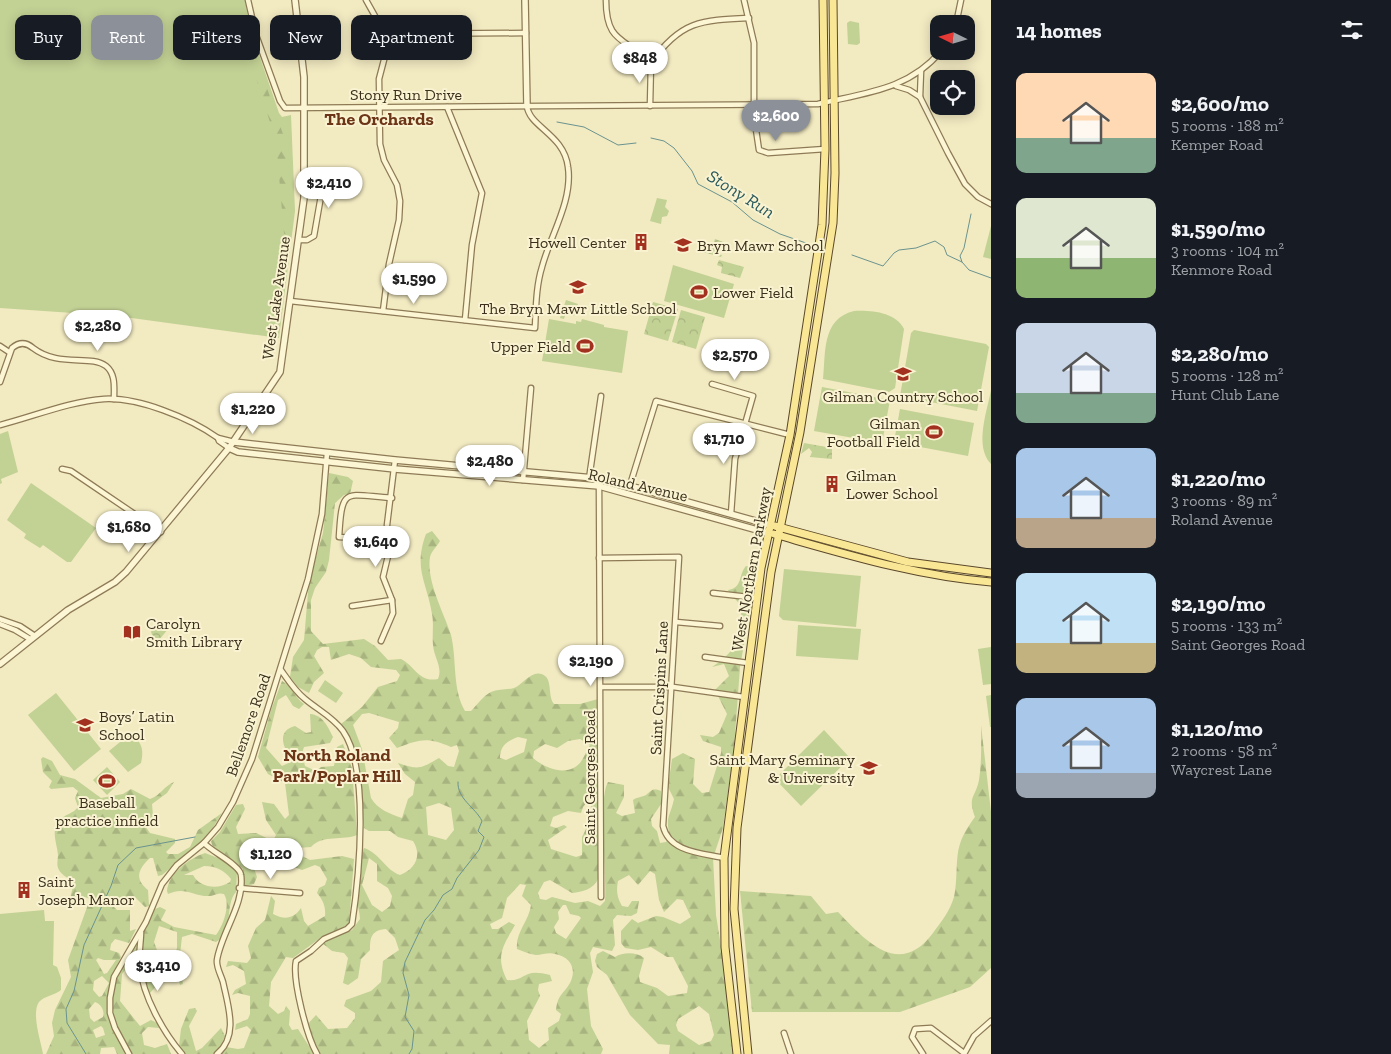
<!DOCTYPE html>
<meta charset="utf-8">
<style>
:root{--surface:#171b24;--page:#242831;--text:#f1f3f6;--muted:#9ea1a6;--accent:#8c9099}
body{margin:0;font-family:"Zilla Slab",serif;background:var(--page);color:var(--text);height:100vh;display:flex;flex-direction:column;font-size:19px;white-space:nowrap}
*{box-sizing:border-box;margin:0}
p{font-size:16px;color:var(--muted)}
.icon{flex:none;width:28px;height:28px;fill:none;stroke:currentColor;stroke-width:2;stroke-linecap:round;stroke-linejoin:round}
.map{position:relative;flex:1;overflow:hidden}
.side{display:flex;flex-direction:column;background:var(--surface);width:400px}
.side>*{flex:none}
.guide{position:absolute;left:15px;top:15px;width:475px;height:45px;display:flex;gap:10px}
.needle{width:32px;rotate:275deg}
.tools{position:absolute;left:930px;top:15px;display:grid;gap:10px}
.tools a{display:grid;place-items:center;width:45px;height:45px;border-radius:10px;background:var(--surface);box-shadow:0 2px 12px #0003;font-size:25px}
.price{position:absolute;translate:-50% -42px;padding:0 11px;border-radius:18px;background:#fff;color:#222;font-size:16px;line-height:32px;filter:drop-shadow(0 1px 2px #0008)}
.price::after{content:'';position:absolute;left:50%;top:30px;width:15px;height:11px;margin-left:-8px;background:inherit;clip-path:polygon(0 0,100% 0,50% 100%)}
.price.current{background:var(--accent);color:#fff}
ul{padding:0;list-style:none}
li{display:flex;align-items:center;gap:15px;height:125px;padding:0 25px}
li span{display:grid;place-items:center;flex:none;width:140px;height:100px;border-radius:10px;color:#555}
li>.icon{margin-inline-start:auto}
span .icon{width:60px;height:60px;fill:#fffc;stroke-width:1}
li b{font-size:21px}
h2{display:flex;justify-content:space-between;align-items:center;height:60px;padding:0 25px;font-size:21px}
.tag{padding:0 18px;border-radius:10px;background:var(--surface);box-shadow:0 2px 12px #0003;font-size:18px;line-height:45px}
.tag.current{background:var(--accent);color:#fff}
main{display:flex;flex:1;min-height:0}
.map>svg:first-child{display:block}
</style>
<main>
<div class="map">
<svg width="991" height="1054" viewBox="0 0 991 1054">
<defs>
<pattern id="forest-firs" width="22" height="20" patternUnits="userSpaceOnUse" patternTransform="scale(1.25)"><rect width="22" height="20" fill="#c2d194"/><path d="M5 1l3.5 6h-7zM16 11l3.5 6h-7z" fill="#a8b47f"/></pattern>
<pattern id="park-crowns" width="20" height="18" patternUnits="userSpaceOnUse" patternTransform="scale(1.25)"><rect width="20" height="18" fill="#c2d194"/><path d="M2 6a3 3 0 1 1 6 0M12 15a3 3 0 1 1 6 0" fill="none" stroke="#a8b47f"/></pattern>
</defs>
<rect width="100%" height="100%" fill="#f2eac1"/>
<!-- grass -->
<g fill="#c2d194">
<polygon points="0,0 245,0 250,28 279,113 282,117 291,115 295,211 279,338 117,316 0,308"/>
<polygon points="850,21 859,23 860,43 857,45 848,44 847,23"/>
<polygon points="657,198 667,200 665,207 669,211 667,216 662,217 661,224 650,221"/>
<polygon points="991,226 991,259 983,257"/>
<polygon points="673,265 734,284 724,318 664,301"/>
<path d="M854,311c16,-1 42,1 50,18l-9,59 -6,4 -66,-13c3,-25 -2,-60 31,-68z"/>
<polygon points="549,319 576,324 576,321 581,322 582,319 604,325 604,327 628,331 622,373 542,361"/>
<polygon points="914,330 986,344 989,347 977,411 900,396 911,333"/>
<polygon points="822,387 890,400 882,443 814,431"/>
<path d="M991,390v74c-17,-18 -4,-52 0,-74z"/>
<polygon points="900,409 974,423 968,456 894,442"/>
<polygon points="8,431 18,472 1,479 2,483 0,484 0,434"/>
<polygon points="31,483 96,528 71,562 67,562 43,545 40,548 24,538 26,534 7,520"/>
<polygon points="784,569 861,576 856,627 783,620 779,616"/>
<polygon points="798,625 861,629 858,660 796,656"/>
<polygon points="991,647 991,684 983,685 978,649"/>
<polygon points="325,680 343,693 336,703 318,691"/>
<polygon points="56,693 101,749 74,771 28,715"/>
<polygon points="991,695 991,727 990,727 986,696"/>
<polygon points="824,730 850,758 801,806 775,779"/>
<path d="M130,734c12,8 14,15 11,29l-13,9 -19,-21z"/>
<polygon points="107,767 120,782 107,795 93,780"/>
<path d="M44,910l1,11h9l-1,44 4,2 4,11v12c-6,5 -17,6 -22,12 -8,11 2,40 4,52h-43v-140z"/>
</g>
<!-- forest -->
<g fill="url(#forest-firs)" fill-rule="evenodd">
<polygon points="246,47 254,51 283,134 287,136 291,207 288,265 284,268 285,245 276,141"/>
<path d="M329,473l19,4 5,4 -3,13 -6,1 -9,8 -6,57 -3,12 -11,16 -4,12v31l12,13 41,-5 11,7 13,14 13,-1c14,7 18,24 37,20 5,-12 -4,-21 -5,-34 -1,-10 1,-21 -1,-31 -5,-32 -19,-45 -6,-80l6,-3 8,10c-3,5 -9,11 -10,16 -4,24 14,56 21,78 6,25 1,54 14,76h6c6,-6 12,-15 20,-19 7,-3 16,-2 23,-4 9,-3 19,-21 31,-12 7,5 3,21 9,28h26l18,-5v180c-4,10 -16,13 -26,14l-22,-13 -6,2 -6,11 2,6 6,1 6,-3 23,6 13,-2 12,5 5,-5c2,-24 -7,-103 3,-119l16,3v12l-8,16 6,3 13,-3 -2,-13c4,-3 9,-3 13,-5 6,-5 7,-7 15,-4v13l-10,15 1,7 5,5 3,12 6,-1 4,-5c-5,-22 0,-19 4,-38l-6,-12 4,-28 11,-6 12,6 -2,25 9,9 7,-1 12,-39v-6l-18,-6 -3,-6 13,2 6,-4 8,-19 -12,-24 14,-14 -5,-12 -12,3c23,-14 34,-33 28,-61 -2,-6 -9,-10 -12,-16 15,-2 10,-15 18,-24l7,2 -4,24 2,12 -11,63 -6,81 -11,80 -10,30 3,57 16,101 1,38h-64l1,-9 -12,-1 -28,-29 -23,-40 -10,-8 -2,-6 2,-7 6,-3 12,6c8,-5 22,-5 29,1l-5,18 1,6 17,6 11,8 19,-3 1,-7 -15,-29h-6l-16,-10 -13,3 -13,-2 -4,-5v-12l11,-12 6,4 18,-7 7,1 17,7 11,-7 -8,-17 -6,-1 -13,13 -5,-12 -4,-26 -5,-3 -12,14 -9,-10 -11,6c-2,9 -1,17 4,25l6,1 4,-6h7l-2,12 -6,3 -14,-1 -4,5 2,25 -3,6 -19,-4 -3,6 3,19 -6,17 4,37 12,23 -2,5h-282l-12,-29 9,-10 12,14 19,-1 8,-10v-5l-11,-7 2,-6 25,-9 10,-9 2,-21 16,-11 -4,-12 -9,-9c-15,1 -16,9 -16,21l-9,9 -3,19 -10,7 -5,-2 5,-25 -4,-5 -12,-2 -10,-8 30,-13 8,-11c0,-7 -3,-13 -3,-20 0,-8 4,-47 7,-51 16,5 21,22 36,27 16,-6 22,-20 13,-34l-15,-4 -8,-6h-21l-5,-3 -8,-71 -5,-17 -10,-16 21,-17 16,-20 19,-6 3,-6 -4,-5 -25,-3 -10,-9 -12,-4 -18,6 -2,-13h-7l-5,3 -3,6 10,17 -10,9 -5,11 -11,-6 -8,-10 3,-20 11,-17 5,-59 14,-48zM369,713l30,9 -1,6 -9,10 8,10c24,-9 30,-11 54,-1l6,-2 2,6 -5,16 -6,-1 -9,-8c-19,11 -20,12 -41,5l7,11 10,8 -2,13 -5,4 -6,19c-12,-4 -25,-9 -31,-20l-9,-49 -9,-24 9,-11zM518,737l9,2 -3,13 -18,8 -6,-2c0,-12 7,-17 18,-21zM580,739l10,6c-3,5 -6,13 -10,18 -13,14 -34,6 -47,-5l1,-7 11,-7 12,4 11,-7zM593,795l-5,30 -6,12v18l-6,2 -25,-8 -3,-9 19,-13 -3,-2 -8,3 -6,-2 3,-9 15,-6 13,2 2,-6zM439,803l12,5 3,22 -8,10 -18,-5 -2,-28zM369,858l8,6v17l11,7 4,8 -2,10 -8,6 -10,-7 -10,-20zM520,884l6,1 -4,11 9,9c-2,16 -16,28 -14,44 6,2 12,5 19,6 6,0 13,-3 19,-1 16,3 22,15 15,29 -7,12 -12,11 -14,27l5,4 -2,7 -11,7 1,12 -10,8 -10,-8 -2,-19 13,-25 -2,-6 1,-6 13,-3 -2,-6c-28,-8 -24,7 -43,5 -12,-24 -4,-34 8,-55l-6,-3 -11,7h-6l-2,-5 12,-6 5,-20zM563,905h3l4,9 9,2 2,2 -15,21 -10,-6 -2,-6 5,-8 -1,-7zM699,1006l10,8 5,21 -3,6 -12,4 -21,-14 -2,-6 2,-6z"/>
<path d="M282,681c10,5 13,17 22,23l-5,5 -6,-3 -7,-11 -8,5 -12,48 16,18 11,-5c-9,-11 -18,-30 2,-35l11,7 5,-1 -1,-18c13,1 18,13 23,23l-3,6 -26,4 -2,6 3,13 11,5 5,-4 13,-1 3,-19 6,-3 9,24 5,67c-14,6 -34,-1 -46,12l-13,1v6l12,6 32,-4 12,3 -5,65 -30,15 -26,19 -7,-1 -15,25 -2,24 9,8 6,-3 2,-5 4,5 -1,14 3,5 6,-1 16,25h-93l5,-7 12,2 6,-1 7,-18 -4,-4 -12,4 1,-6 12,-5 2,-5v-18l-12,-3 -6,2 3,-5 11,-6 -2,-13 -11,-6 -7,2 2,-6 19,2 4,-5 -3,-12 8,-18 9,-8 6,-24 4,5 -2,13c11,6 21,5 28,-6l3,13 4,5 17,-10c1,-9 -2,-16 -8,-23l2,-5 6,-3 2,-6 -7,-12 -5,-2 -13,5 -18,-7 -12,4 -9,-9 -10,7 4,12 -3,7 -11,3v-18c-10,-11 -29,-12 -32,-28l9,-9 16,-27 7,-1 2,5 -9,18 2,7 18,-1 17,8 3,-6 -10,-15 -4,-18 12,2 11,15 4,-4 -4,-32 -17,-9 -10,-17 13,-47z"/>
<path d="M981,725l10,87v156l-21,19 -70,25h-148l-12,-121 71,5 15,18 12,-2c27,28 61,67 95,21 8,-11 17,-22 21,-36 4,-17 1,-39 6,-53 3,-10 9,-19 15,-27 -8,-21 1,-20 4,-37 3,-18 2,-37 2,-55z"/>
<path d="M43,757l9,4 8,14 15,4 26,19 22,-4 8,-5 19,10c10,-3 14,-13 24,-17l-7,11 -15,11 1,12 -8,10 5,7 25,6v4l-9,9 2,2h10l12,-7 8,-17 24,-17 -16,26 -44,36 -4,1 -5,-18h-3c-12,11 -16,21 -2,32l1,16 -4,1 -9,-9 -8,5h-9l-6,3 4,4h13v21l6,-2 -7,14 -14,-4 -4,5 -1,6 9,3 2,4c-19,40 -16,59 5,97h-9l-3,-7 -13,1 -1,6h-54l8,-18 -2,-13 3,-13 16,-33 -3,-17 22,-61 -5,-2 -14,11 -2,-6 5,-19c-4,-5 -12,-7 -15,-13 -3,-5 -1,-10 -1,-15 -1,-13 -8,-24 2,-35 5,-6 13,-6 18,-13l-3,-9 3,-7 -5,-4 -22,2 -2,-2 3,-6 -9,-9 -2,-13zM98,958l6,2h12l-9,13 -3,1 -8,-14zM102,976l7,7 -7,13 -3,1 -6,-7 1,-9zM95,1002c6,2 10,9 8,15l-9,5 -4,-4 -1,-9zM101,1026l2,2 2,7 -9,3 -3,-8z"/>
<path d="M205,853l21,8 11,11 -1,20c-12,13 -1,40 -20,50l-24,-8 -10,3 -3,25 4,22 -3,1c-3,-9 2,-19 -7,-25h-20c-6,10 0,15 6,23l-9,10 -5,-3 -7,-18 -12,-3 -4,5 -2,27 20,25 11,-6 6,3 2,5 -11,-1 -6,6 2,12 11,3 12,-4 4,10h-40c-6,-12 -14,-25 -17,-39 -8,-37 24,-76 41,-106l5,-2 6,3 -5,10 13,7 42,8c7,-9 15,-30 8,-41 -6,-2 -9,2 -16,2 -15,0 -24,-10 -40,-2l-1,-3c2,-18 21,-32 38,-38zM204,866c12,0 20,4 27,13l-1,3c-12,8 -30,6 -37,-7h-9zM159,926l18,6v16l-3,8 -17,-6 -3,-8z"/>
<polygon points="195,1008 197,1011 189,1026 196,1051 202,1048 221,1028 225,1036 217,1054 178,1054 181,1029 189,1009"/>
</g>
<!-- park -->
<g fill="url(#park-crowns)">
<polygon points="715,239 723,242 718,254 722,255 721,257 703,252 706,242 713,245"/>
<polygon points="719,260 744,267 740,278 721,273 722,267 717,265"/>
<polygon points="566,300 578,304 574,316 571,315 572,311 567,309 564,319 560,318"/>
<polygon points="653,302 678,309 668,341 644,334"/>
<polygon points="681,310 705,317 696,349 672,342"/>
<polygon points="804,443 832,448 832,459 810,457 812,452 809,448 801,454"/>
<polygon points="159,624 168,629 159,640 153,637 151,632 154,625"/>
</g>
<g fill="none" stroke-linecap="round" stroke-linejoin="round">
<!-- stream -->
<g stroke="#6a938f" stroke-width="1">
<polyline points="557,122 584,127 618,145 636,143"/>
<polyline points="651,138 664,141 674,148 692,171 698,184 732,202 753,220 780,234 806,243"/>
<polyline points="852,255 883,266 894,253 899,250 916,248 935,241 944,247 947,255 962,262 969,270 991,278"/>
<polyline points="962,262 960,256 964,248 971,214"/>
<polyline points="86,1054 67,1023 66,1009 74,991 84,945 111,886 118,865 136,848 195,837"/>
<path d="M409,1054l3,-5 2,-18 -9,-14 4,-22 -6,-22 2,-11 20,-42 9,-10 9,-15 9,-6 5,-11 22,-28 5,-13 -6,-6 4,-10c-7,-14 -25,-22 -24,-39"/>
</g>
<!-- minor casing -->
<g stroke="#8e7b56" stroke-width="7">
<g id="minor">
<path d="M248,0l8,35 24,66 5,7 533,-4c46,-11 91,-14 123,-53"/>
<polyline points="366,0 385,34 385,56 379,79 380,144 384,160 397,185 400,201 399,220 389,264 383,311"/>
<path d="M606,0c0,43 18,37 45,63l-1,43"/>
<polyline points="744,0 754,43 754,116 759,150 768,153 825,149"/>
<polyline points="956,24 961,0"/>
<polyline points="385,34 526,33"/>
<path d="M651,63c29,-42 50,-43 98,-45"/>
<polyline points="921,71 920,97 948,153 965,184 978,197 991,204"/>
<polyline points="896,86 909,90 920,97"/>
<polyline points="447,107 482,193 472,245 465,320"/>
<polyline points="299,240 307,240 314,236 322,190 321,184 317,179 305,177"/>
<path d="M290,301l245,27c1,-20 1,-42 7,-61 8,-31 31,-66 26,-100 -4,-33 -39,-40 -41,-61"/>
<polyline points="0,346 9,352"/>
<path d="M0,382l12,-34c7,-6 14,-6 21,0 26,20 57,6 73,18 10,8 8,22 8,33"/>
<polyline points="712,384 753,396 735,459 731,514"/>
<path d="M0,425c32,-8 71,-24 104,-26 34,-2 86,19 114,39l1,3 10,7"/>
<polyline points="218,438 234,442"/>
<polyline points="62,469 71,471 161,532"/>
<polyline points="599,478 601,897"/>
<polyline points="589,479 601,396"/>
<polyline points="523,480 531,388"/>
<polyline points="630,485 656,401 790,435"/>
<path d="M387,540l-48,-3c3,-52 6,-42 53,-39"/>
<path d="M599,558l80,-1 -16,269c6,26 38,27 61,32"/>
<polyline points="713,593 757,598"/>
<polyline points="352,606 392,600"/>
<polyline points="0,619 20,626 35,636"/>
<polyline points="676,622 720,626"/>
<polyline points="0,624 15,630 30,639"/>
<polyline points="381,641 393,613 392,600 383,577 388,556 387,525 395,460"/>
<polyline points="705,657 748,663"/>
<path d="M281,670c7,10 14,21 24,29 13,11 28,18 38,32 27,39 16,147 9,193l-5,5 -23,10 -13,12 -15,10c-4,19 11,76 21,93"/>
<polyline points="601,687 673,687 744,697"/>
<path d="M204,843c8,9 36,22 37,32 4,29 -20,58 -24,85 -1,7 4,15 6,22 5,24 16,54 -6,72"/>
<polyline points="239,888 300,893"/>
<path d="M141,932c0,11 -3,23 -1,35 3,29 23,65 42,87"/>
<polyline points="784,1033 791,1054"/>
<polyline points="129,1054 115,1028 110,1013 110,998 114,977 146,922 162,884 177,865 204,843 218,827 233,802 252,759 308,579 322,514 327,453"/>
<polyline points="923,1054 912,1037 915,1029 931,1028 964,1053"/>
<polyline points="964,1054 974,1036 991,1021"/>
</g>
</g>
<!-- tertiary casing -->
<g stroke="#8e7b56" stroke-width="8">
<g id="tertiary">
<polyline points="525,0 527,106"/>
<polyline points="234,442 395,460 605,479 770,525"/>
<polyline points="229,448 238,452 395,469 599,486 768,533"/>
<polyline points="0,664 68,610 115,582 126,572 229,448 280,372 304,198 304,77 295,0"/>
</g>
</g>
<!-- primary casing -->
<g stroke="#5b482b" stroke-width="9">
<g id="primary">
<polyline points="775,526 908,562 991,573"/>
<path d="M774,534c71,20 142,42 217,48"/>
<polyline points="737,1054 725,947 724,858 761,568 790,435 822,225 825,149 823,0"/>
<polyline points="748,1054 734,909 737,828 771,572 800,432 833,223 835,173 833,0"/>
</g>
</g>
<!-- minor -->
<use href="#minor" stroke="#fcf6d5" stroke-width="4.5"/>
<!-- tertiary -->
<use href="#tertiary" stroke="#fcf6d5" stroke-width="5.5"/>
<!-- primary -->
<use href="#primary" stroke="#f9e795" stroke-width="7"/>
</g>
<!-- icons -->
<defs>
<g id="building-bare" transform="scale(1.35)"><path d="M-4-6H4V6H1V3H-1V6H-4ZM-2.5-4.3h1.7v1.8h-1.7ZM.8-4.3h1.7v1.8H.8ZM-2.5-1h1.7V.8h-1.7ZM.8-1h1.7V.8H.8Z" fill="#a33120" stroke="#f9f3d1" stroke-width="2.5" paint-order="stroke"/></g>
<g id="school-bare" transform="scale(1.35)"><path d="M0-5L7-2L0 1L-7-2ZM-4 1L0 2.5L4 1V4Q0 6-4 4Z" fill="#a33120" stroke="#f9f3d1" stroke-width="2.5" paint-order="stroke"/></g>
<g id="stadium-bare" transform="scale(1.35)"><path d="M0-5a6.5 5 0 1 0 0 10a6.5 5 0 1 0 0-10ZM-3.5-1.8h7v3.6h-7Z" fill="#a33120" stroke="#f9f3d1" stroke-width="2.5" paint-order="stroke"/></g>
<g id="library-bare" transform="scale(1.35)"><path d="M-6-4Q-3-5.5-.7-3.5V5Q-3 3-6 4ZM6-4Q3-5.5 .7-3.5V5Q3 3 6 4Z" fill="#a33120" stroke="#f9f3d1" stroke-width="2.5" paint-order="stroke"/></g>
<g id="university-bare" transform="scale(1.35)"><path d="M0-5L7-2L0 1L-7-2ZM-4 1L0 2.5L4 1V4Q0 6-4 4Z" fill="#a33120" stroke="#f9f3d1" stroke-width="2.5" paint-order="stroke"/></g>
</defs>
<g fill-rule="evenodd">
<use href="#building-bare" x="641" y="242"/>
<use href="#school-bare" x="683" y="245"/>
<use href="#school-bare" x="578" y="287"/>
<use href="#stadium-bare" x="699" y="292"/>
<use href="#stadium-bare" x="585" y="346"/>
<use href="#school-bare" x="903" y="374"/>
<use href="#stadium-bare" x="934" y="432"/>
<use href="#building-bare" x="832" y="484"/>
<use href="#library-bare" x="132" y="632"/>
<use href="#school-bare" x="85" y="725"/>
<use href="#university-bare" x="869" y="768"/>
<use href="#stadium-bare" x="107" y="781"/>
<use href="#building-bare" x="24" y="890"/>
</g>
<g text-anchor="middle" dominant-baseline="central" stroke-width="4" stroke-linejoin="round" paint-order="stroke">
<!-- street labels -->
<g font-size="16" fill="#3c301c" stroke="#f9f3d1">
<text x="406" y="94">Stony Run Drive</text>
<text transform="translate(276 298) rotate(-82)">West Lake Avenue</text>
<text transform="translate(638 485) rotate(13)">Roland Avenue</text>
<text transform="translate(751 569) rotate(-80)">West Northern Parkway</text>
<text transform="translate(659 688) rotate(-87)">Saint Crispins Lane</text>
<text transform="translate(248 725) rotate(-71)">Bellemore Road</text>
<text transform="translate(589 777) rotate(-90)">Saint Georges Road</text>
</g>
<!-- poi labels -->
<g font-size="16" fill="#3c301c" stroke="#f9f3d1" text-anchor="start">
<text x="627" y="242" text-anchor="end">Howell Center</text>
<text x="697" y="245">Bryn Mawr School</text>
<text x="713" y="292">Lower Field</text>
<text x="578" y="308" text-anchor="middle">The Bryn Mawr Little School</text>
<text x="571" y="346" text-anchor="end">Upper Field</text>
<text x="903" y="396" text-anchor="middle">Gilman Country School</text>
<text x="920" y="423" text-anchor="end">Gilman<tspan x="920" dy="18">Football Field</tspan></text>
<text x="846" y="475">Gilman<tspan x="846" dy="18">Lower School</tspan></text>
<text x="146" y="623">Carolyn<tspan x="146" dy="18">Smith Library</tspan></text>
<text x="99" y="716">Boys’ Latin<tspan x="99" dy="18">School</tspan></text>
<text x="855" y="759" text-anchor="end">Saint Mary Seminary<tspan x="855" dy="18">&amp; University</tspan></text>
<text x="107" y="802" text-anchor="middle">Baseball<tspan x="107" dy="18">practice infield</tspan></text>
<text x="38" y="881">Saint<tspan x="38" dy="18">Joseph Manor</tspan></text>
</g>
<!-- neighbourhood labels -->
<g font-size="18" font-weight="bold" fill="#6d3517" stroke="#f9f3d1">
<text x="379" y="119">The Orchards</text>
<text x="337" y="755">North Roland<tspan x="337" dy="21">Park/Poplar Hill</tspan></text>
</g>
<!-- water labels -->
<g font-size="18" font-style="italic" fill="#2a595d" stroke="#f9f3d1">
<text transform="translate(741 194) rotate(32)">Stony Run</text>
</g>
</g>
</svg>
<div class="tools">
<a><svg class="needle" viewBox="-14 -14 28 28"><path d="M0-13l5 13h-10z" fill="#e53935"/><path d="M0 13l5-13h-10z" fill="#9ea1a6"/></svg></a>
<a><svg class="icon" aria-label="locate" viewBox="0 0 24 24"><circle cx="12" cy="12" r="6"/><path d="M12 2v4M12 18v4M2 12h4M18 12h4"/></svg></a>
</div>
<b class="price" style="left:640px;top:84px">$848</b>
<b class="price current" style="left:776px;top:142px">$2,600</b>
<b class="price" style="left:329px;top:209px">$2,410</b>
<b class="price" style="left:414px;top:305px">$1,590</b>
<b class="price" style="left:98px;top:352px">$2,280</b>
<b class="price" style="left:735px;top:381px">$2,570</b>
<b class="price" style="left:253px;top:435px">$1,220</b>
<b class="price" style="left:724px;top:465px">$1,710</b>
<b class="price" style="left:490px;top:487px">$2,480</b>
<b class="price" style="left:129px;top:553px">$1,680</b>
<b class="price" style="left:376px;top:568px">$1,640</b>
<b class="price" style="left:591px;top:687px">$2,190</b>
<b class="price" style="left:271px;top:880px">$1,120</b>
<b class="price" style="left:158px;top:992px">$3,410</b>
<div class="guide">
<a class="tag">Buy</a>
<a class="tag current">Rent</a>
<a class="tag">Filters</a>
<a class="tag">New</a>
<a class="tag">Apartment</a>
</div>
</div>
<section class="side">
<h2>14 homes<svg class="icon" aria-label="filters" viewBox="0 0 24 24"><path d="M4 7h16M4 17h16"/><circle cx="9" cy="7" r="2"/><circle cx="15" cy="17" r="2"/></svg></h2>
<ul>
<li><span style="background:linear-gradient(#ffd9b3 65%,#7fa58c 0)"><svg class="icon" aria-label="home" viewBox="0 0 24 24"><path d="M3 11l9-7 9 7M6 9v11h12V9"/></svg></span><div><b>$2,600/mo</b><p>5 rooms · 188 m²</p><p>Kemper Road</p></div></li>
<li><span style="background:linear-gradient(#dfe7d0 60%,#8fb573 0)"><svg class="icon" aria-label="home" viewBox="0 0 24 24"><path d="M3 11l9-7 9 7M6 9v11h12V9"/></svg></span><div><b>$1,590/mo</b><p>3 rooms · 104 m²</p><p>Kenmore Road</p></div></li>
<li><span style="background:linear-gradient(#c9d6e8 70%,#7fa58c 0)"><svg class="icon" aria-label="home" viewBox="0 0 24 24"><path d="M3 11l9-7 9 7M6 9v11h12V9"/></svg></span><div><b>$2,280/mo</b><p>5 rooms · 128 m²</p><p>Hunt Club Lane</p></div></li>
<li><span style="background:linear-gradient(#a9c7e8 70%,#b9a48a 0)"><svg class="icon" aria-label="home" viewBox="0 0 24 24"><path d="M3 11l9-7 9 7M6 9v11h12V9"/></svg></span><div><b>$1,220/mo</b><p>3 rooms · 89 m²</p><p>Roland Avenue</p></div></li>
<li><span style="background:linear-gradient(#bfe0f5 70%,#c2b280 0)"><svg class="icon" aria-label="home" viewBox="0 0 24 24"><path d="M3 11l9-7 9 7M6 9v11h12V9"/></svg></span><div><b>$2,190/mo</b><p>5 rooms · 133 m²</p><p>Saint Georges Road</p></div></li>
<li><span style="background:linear-gradient(#a9c7e8 75%,#9aa5b1 0)"><svg class="icon" aria-label="home" viewBox="0 0 24 24"><path d="M3 11l9-7 9 7M6 9v11h12V9"/></svg></span><div><b>$1,120/mo</b><p>2 rooms · 58 m²</p><p>Waycrest Lane</p></div></li>
</ul>
</section>
</main>
